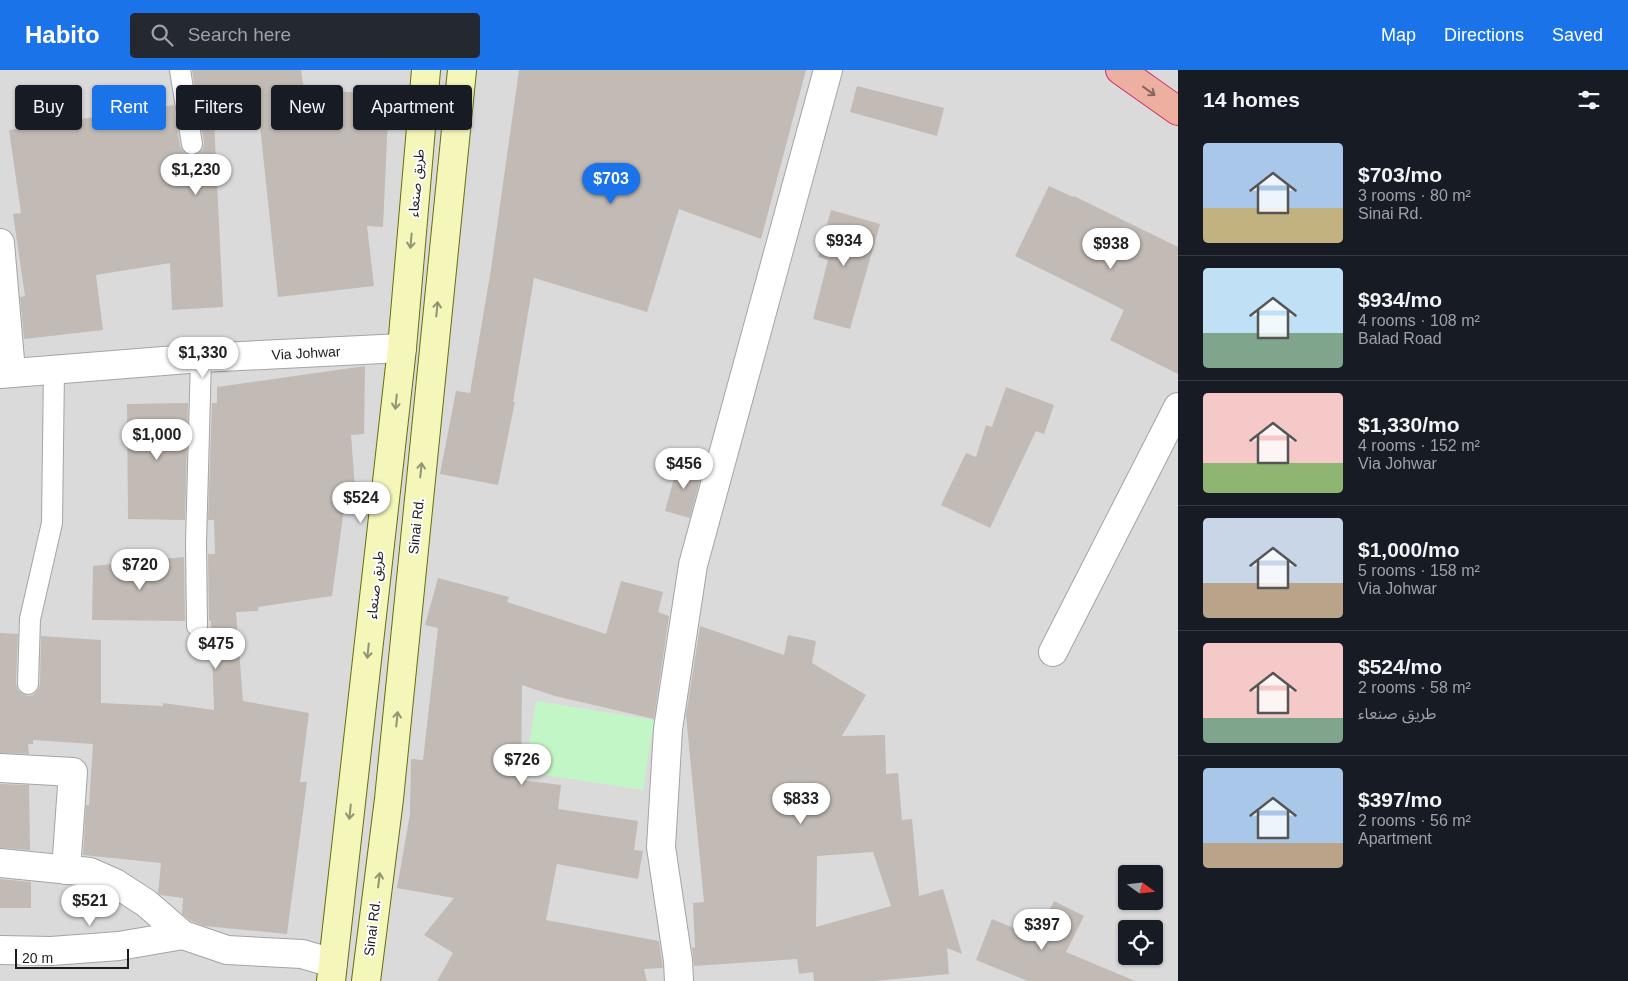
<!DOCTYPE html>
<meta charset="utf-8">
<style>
:root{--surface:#171b24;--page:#242831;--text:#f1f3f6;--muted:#9ea1a6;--line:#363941;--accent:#1a73e8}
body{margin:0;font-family:Helvetica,"Noto Sans Arabic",sans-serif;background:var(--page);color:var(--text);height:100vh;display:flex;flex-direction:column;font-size:19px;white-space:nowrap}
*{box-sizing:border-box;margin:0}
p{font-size:16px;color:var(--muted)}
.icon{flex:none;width:28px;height:28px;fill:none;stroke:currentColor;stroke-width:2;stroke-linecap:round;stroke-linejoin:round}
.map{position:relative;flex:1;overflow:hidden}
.side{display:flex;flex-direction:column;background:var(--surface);width:450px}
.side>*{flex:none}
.top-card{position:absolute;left:15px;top:15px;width:475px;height:45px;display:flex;gap:10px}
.needle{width:32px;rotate:105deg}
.tools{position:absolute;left:1118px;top:795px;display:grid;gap:10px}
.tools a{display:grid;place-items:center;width:45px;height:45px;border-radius:5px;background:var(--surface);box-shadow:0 1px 4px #0004;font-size:25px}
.scale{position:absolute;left:15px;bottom:12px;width:114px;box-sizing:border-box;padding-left:5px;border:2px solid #1d1d1d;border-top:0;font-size:14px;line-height:18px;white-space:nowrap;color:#1d1d1d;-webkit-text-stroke:4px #fff;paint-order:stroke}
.price{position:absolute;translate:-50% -42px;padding:0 11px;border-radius:18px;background:#fff;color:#222;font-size:16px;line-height:32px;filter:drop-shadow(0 1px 2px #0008)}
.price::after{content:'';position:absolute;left:50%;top:30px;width:15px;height:11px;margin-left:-8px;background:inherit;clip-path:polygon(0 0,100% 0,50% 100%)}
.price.current{background:var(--accent);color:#fff}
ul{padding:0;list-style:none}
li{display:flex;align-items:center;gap:15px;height:125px;padding:0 25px}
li+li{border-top:1px solid var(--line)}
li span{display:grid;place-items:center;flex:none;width:140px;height:100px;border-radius:5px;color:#555}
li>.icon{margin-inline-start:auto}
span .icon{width:60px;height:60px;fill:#fffc;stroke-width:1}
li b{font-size:21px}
h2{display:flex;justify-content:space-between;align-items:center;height:60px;padding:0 25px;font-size:21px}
.chip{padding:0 18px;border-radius:5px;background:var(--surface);box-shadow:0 1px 4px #0004;font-size:18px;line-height:45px}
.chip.current{background:var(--accent);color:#fff}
header{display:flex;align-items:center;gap:30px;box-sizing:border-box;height:70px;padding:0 25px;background:var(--accent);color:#fff}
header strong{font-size:24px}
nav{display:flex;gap:28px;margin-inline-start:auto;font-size:18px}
.search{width:350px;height:45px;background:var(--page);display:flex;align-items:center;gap:12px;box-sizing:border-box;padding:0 18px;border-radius:5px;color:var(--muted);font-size:19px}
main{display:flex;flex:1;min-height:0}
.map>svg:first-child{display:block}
</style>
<header>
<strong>Habito</strong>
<div class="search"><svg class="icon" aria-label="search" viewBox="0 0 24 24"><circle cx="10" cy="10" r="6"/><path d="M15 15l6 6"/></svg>Search here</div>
<nav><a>Map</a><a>Directions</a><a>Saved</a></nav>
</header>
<main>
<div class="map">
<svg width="1178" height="911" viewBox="0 0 1178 911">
<rect width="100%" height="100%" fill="#eeeae4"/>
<!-- residential -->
<path fill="#dbdada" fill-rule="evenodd" d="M0,0h1178v911h-1178zM1126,804h28v27h-28zM1126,859h28v27h-28z"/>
<!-- park -->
<polygon fill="#c3f6c6" points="536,631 654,650 643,720 525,702"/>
<!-- building -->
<g fill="#c2bab4" fill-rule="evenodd">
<polygon points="192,0 301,0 304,20 389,24 383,157 367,156 374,216 278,227 259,46 214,50 223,237 172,240 170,193 96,205 103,260 24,269 20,227 25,226 13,144 21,143 9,60 174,35 180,76 183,81 187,85 194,86 199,83 203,79 204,72"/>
<polygon points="519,0 806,0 761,169 679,139 647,242 534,208 513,332 515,332 498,415 440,404 456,321 470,323 491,199"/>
<polygon points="857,16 944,38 937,66 850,42"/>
<polygon points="1049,116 1073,127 1074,126 1178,177 1178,304 1110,270 1124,240 1015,186"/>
<polygon points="831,140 880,154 850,259 813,249 828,190 818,187"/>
<polygon points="365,296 364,364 351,365 355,417 347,417 332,526 258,537 258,541 236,542 243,631 309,643 300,712 307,712 287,864 204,856 191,851 182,844 183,828 160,825 158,823 161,793 83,785 86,735 89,735 93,674 33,670 33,674 28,674 29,684 0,683 0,563 18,564 16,614 18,620 22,624 28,626 33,625 38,620 40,614 41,566 101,570 101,633 163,636 163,633 214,640 211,551 209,551 208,484 215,484 214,450 208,450 212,333 217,333 217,317"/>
<polygon points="1006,317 1054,335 1044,364 1036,361 990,458 941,435 966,383 976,387 986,355 992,357"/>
<polygon points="188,333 185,450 128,449 127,334"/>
<polygon points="679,391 703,398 690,448 665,441"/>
<polygon points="184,487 185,551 92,550 93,496"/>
<polygon points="438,508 509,527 507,532 606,564 621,511 663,522 658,542 669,546 654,649 555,626 522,615 521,710 561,715 558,739 638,751 634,780 643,781 638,809 557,794 546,850 659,871 663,898 644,899 647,911 437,911 453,883 424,865 454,828 397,818 410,744 411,689 423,690 438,558 425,555"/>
<path d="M700,556l84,29 4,-20 28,6 -4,22 54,32 -24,41 43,-1 1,39 12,-1 4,47 10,-1 7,77 24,-7 19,65 -15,-6 2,26 -74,7h-61l-1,-9 -14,2 -2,-15 -103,7 -2,-19 3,1 -2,-45 11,-1 -18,-187zM873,782l18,54 -75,21 1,-71z"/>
<polygon points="0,714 29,715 30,780 0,778"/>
<polygon points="0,809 31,812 31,838 0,838"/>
<polygon points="1054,831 1084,846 1066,882 1135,911 1028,911 976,890 992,849 1036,867"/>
</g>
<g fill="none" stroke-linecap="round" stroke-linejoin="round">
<!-- service casing -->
<g stroke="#a4a4a4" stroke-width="22">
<g id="service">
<polyline points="180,0 192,74"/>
<polyline points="197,556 196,473 201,288"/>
<polyline points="28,614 30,549 52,453 54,299"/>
</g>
</g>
<!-- minor casing -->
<g stroke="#a4a4a4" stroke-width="30">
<g id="minor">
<polyline points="0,173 11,302"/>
<polyline points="1053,582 1178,337"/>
<polyline points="0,698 73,702 66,800"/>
<polyline points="0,793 90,802 115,813 146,833 183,865 227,880 302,884 333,893"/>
<polyline points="0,880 51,881 119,876 183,865"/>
<polyline points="679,911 678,891 661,777 668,659 693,495 828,0"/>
</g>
</g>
<!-- tertiary casing -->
<g stroke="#a4a4a4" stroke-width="30">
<polyline id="tertiary" points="0,304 201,288 402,278"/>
</g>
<!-- secondary casing -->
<g stroke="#666f0a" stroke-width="30">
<g id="secondary">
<polyline points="331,911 402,278 426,0"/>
<polyline points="366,911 389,729 462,0"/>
</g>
</g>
<!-- trunk casing -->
<g stroke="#d02d68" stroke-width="30">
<polyline id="trunk" points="1120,0 1178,41"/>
</g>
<!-- service -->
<use href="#service" stroke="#fff" stroke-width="20"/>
<!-- minor -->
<use href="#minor" stroke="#fff" stroke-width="28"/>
<!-- tertiary -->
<use href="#tertiary" stroke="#fff" stroke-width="28"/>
<!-- secondary -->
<use href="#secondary" stroke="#f4f6ba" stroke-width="28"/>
<!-- trunk -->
<use href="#trunk" stroke="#ecafa0" stroke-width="28"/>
</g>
<!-- one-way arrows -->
<defs><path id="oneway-shaft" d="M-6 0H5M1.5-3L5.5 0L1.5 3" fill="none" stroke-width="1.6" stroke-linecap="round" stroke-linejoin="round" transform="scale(1.25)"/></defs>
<use stroke="#84665e" href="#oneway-shaft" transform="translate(1149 21) rotate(36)"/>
<g stroke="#939473">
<use href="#oneway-shaft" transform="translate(411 171) rotate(95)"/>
<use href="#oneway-shaft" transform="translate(437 239) rotate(-84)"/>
<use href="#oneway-shaft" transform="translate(396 332) rotate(96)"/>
<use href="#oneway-shaft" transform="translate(421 400) rotate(-84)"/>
<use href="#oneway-shaft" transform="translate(368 581) rotate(96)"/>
<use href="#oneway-shaft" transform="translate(397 649) rotate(-84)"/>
<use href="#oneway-shaft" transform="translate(350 742) rotate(96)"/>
<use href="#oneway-shaft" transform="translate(379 810) rotate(-83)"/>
</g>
<g text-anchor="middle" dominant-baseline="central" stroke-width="4" stroke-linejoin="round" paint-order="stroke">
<!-- street labels -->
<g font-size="14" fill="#1d1d1d" stroke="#fff">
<text transform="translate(416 113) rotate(-85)">طريق صنعاء</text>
<text transform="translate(306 283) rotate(-3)">Via Johwar</text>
<text transform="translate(416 456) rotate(-84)">Sinai Rd.</text>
<text transform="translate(375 515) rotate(-84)">طريق صنعاء</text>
<text transform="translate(372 858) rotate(-83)">Sinai Rd.</text>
</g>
</g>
</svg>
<div class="tools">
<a><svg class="needle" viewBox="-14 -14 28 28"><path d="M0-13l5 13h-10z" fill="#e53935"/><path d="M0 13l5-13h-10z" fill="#9ea1a6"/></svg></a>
<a><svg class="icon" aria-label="locate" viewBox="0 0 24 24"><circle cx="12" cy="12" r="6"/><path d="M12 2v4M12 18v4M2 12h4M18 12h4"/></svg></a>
</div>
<div class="scale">20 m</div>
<b class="price" style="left:196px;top:126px">$1,230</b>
<b class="price current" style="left:611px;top:135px">$703</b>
<b class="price" style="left:844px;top:197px">$934</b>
<b class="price" style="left:1111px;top:200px">$938</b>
<b class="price" style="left:203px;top:309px">$1,330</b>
<b class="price" style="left:157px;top:391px">$1,000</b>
<b class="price" style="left:684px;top:420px">$456</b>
<b class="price" style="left:361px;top:454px">$524</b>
<b class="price" style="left:140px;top:521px">$720</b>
<b class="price" style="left:216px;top:600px">$475</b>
<b class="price" style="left:522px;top:716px">$726</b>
<b class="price" style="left:801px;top:755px">$833</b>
<b class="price" style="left:90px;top:857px">$521</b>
<b class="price" style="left:1042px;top:881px">$397</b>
<div class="top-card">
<a class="chip">Buy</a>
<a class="chip current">Rent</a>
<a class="chip">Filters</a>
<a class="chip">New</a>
<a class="chip">Apartment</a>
</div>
</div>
<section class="side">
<h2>14 homes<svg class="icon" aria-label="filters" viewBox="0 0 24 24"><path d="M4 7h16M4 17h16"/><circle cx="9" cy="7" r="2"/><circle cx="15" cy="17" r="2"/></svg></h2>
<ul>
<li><span style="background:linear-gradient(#a9c7e8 65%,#c2b280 0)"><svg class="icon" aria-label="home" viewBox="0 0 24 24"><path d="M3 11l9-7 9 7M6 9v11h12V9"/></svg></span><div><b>$703/mo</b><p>3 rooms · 80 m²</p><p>Sinai Rd.</p></div></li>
<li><span style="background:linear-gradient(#bfe0f5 65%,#7fa58c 0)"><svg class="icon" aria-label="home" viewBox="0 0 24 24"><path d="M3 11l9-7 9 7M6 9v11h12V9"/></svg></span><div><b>$934/mo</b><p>4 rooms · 108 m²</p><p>Balad Road</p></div></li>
<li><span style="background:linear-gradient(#f6c9c9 70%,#8fb573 0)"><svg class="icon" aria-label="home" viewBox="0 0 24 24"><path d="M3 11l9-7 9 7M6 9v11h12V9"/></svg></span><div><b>$1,330/mo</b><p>4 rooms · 152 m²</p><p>Via Johwar</p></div></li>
<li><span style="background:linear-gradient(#c9d6e8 65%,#b9a48a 0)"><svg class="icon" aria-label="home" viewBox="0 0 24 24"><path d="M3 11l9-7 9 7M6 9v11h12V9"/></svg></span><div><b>$1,000/mo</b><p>5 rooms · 158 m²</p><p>Via Johwar</p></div></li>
<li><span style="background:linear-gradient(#f6c9c9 75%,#7fa58c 0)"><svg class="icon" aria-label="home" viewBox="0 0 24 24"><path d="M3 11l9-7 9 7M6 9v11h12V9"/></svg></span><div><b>$524/mo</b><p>2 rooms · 58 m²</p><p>طريق صنعاء</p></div></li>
<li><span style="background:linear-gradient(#a9c7e8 75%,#b9a48a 0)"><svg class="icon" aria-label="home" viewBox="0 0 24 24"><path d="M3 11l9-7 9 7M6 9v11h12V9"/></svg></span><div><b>$397/mo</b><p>2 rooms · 56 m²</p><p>Apartment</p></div></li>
</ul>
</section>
</main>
